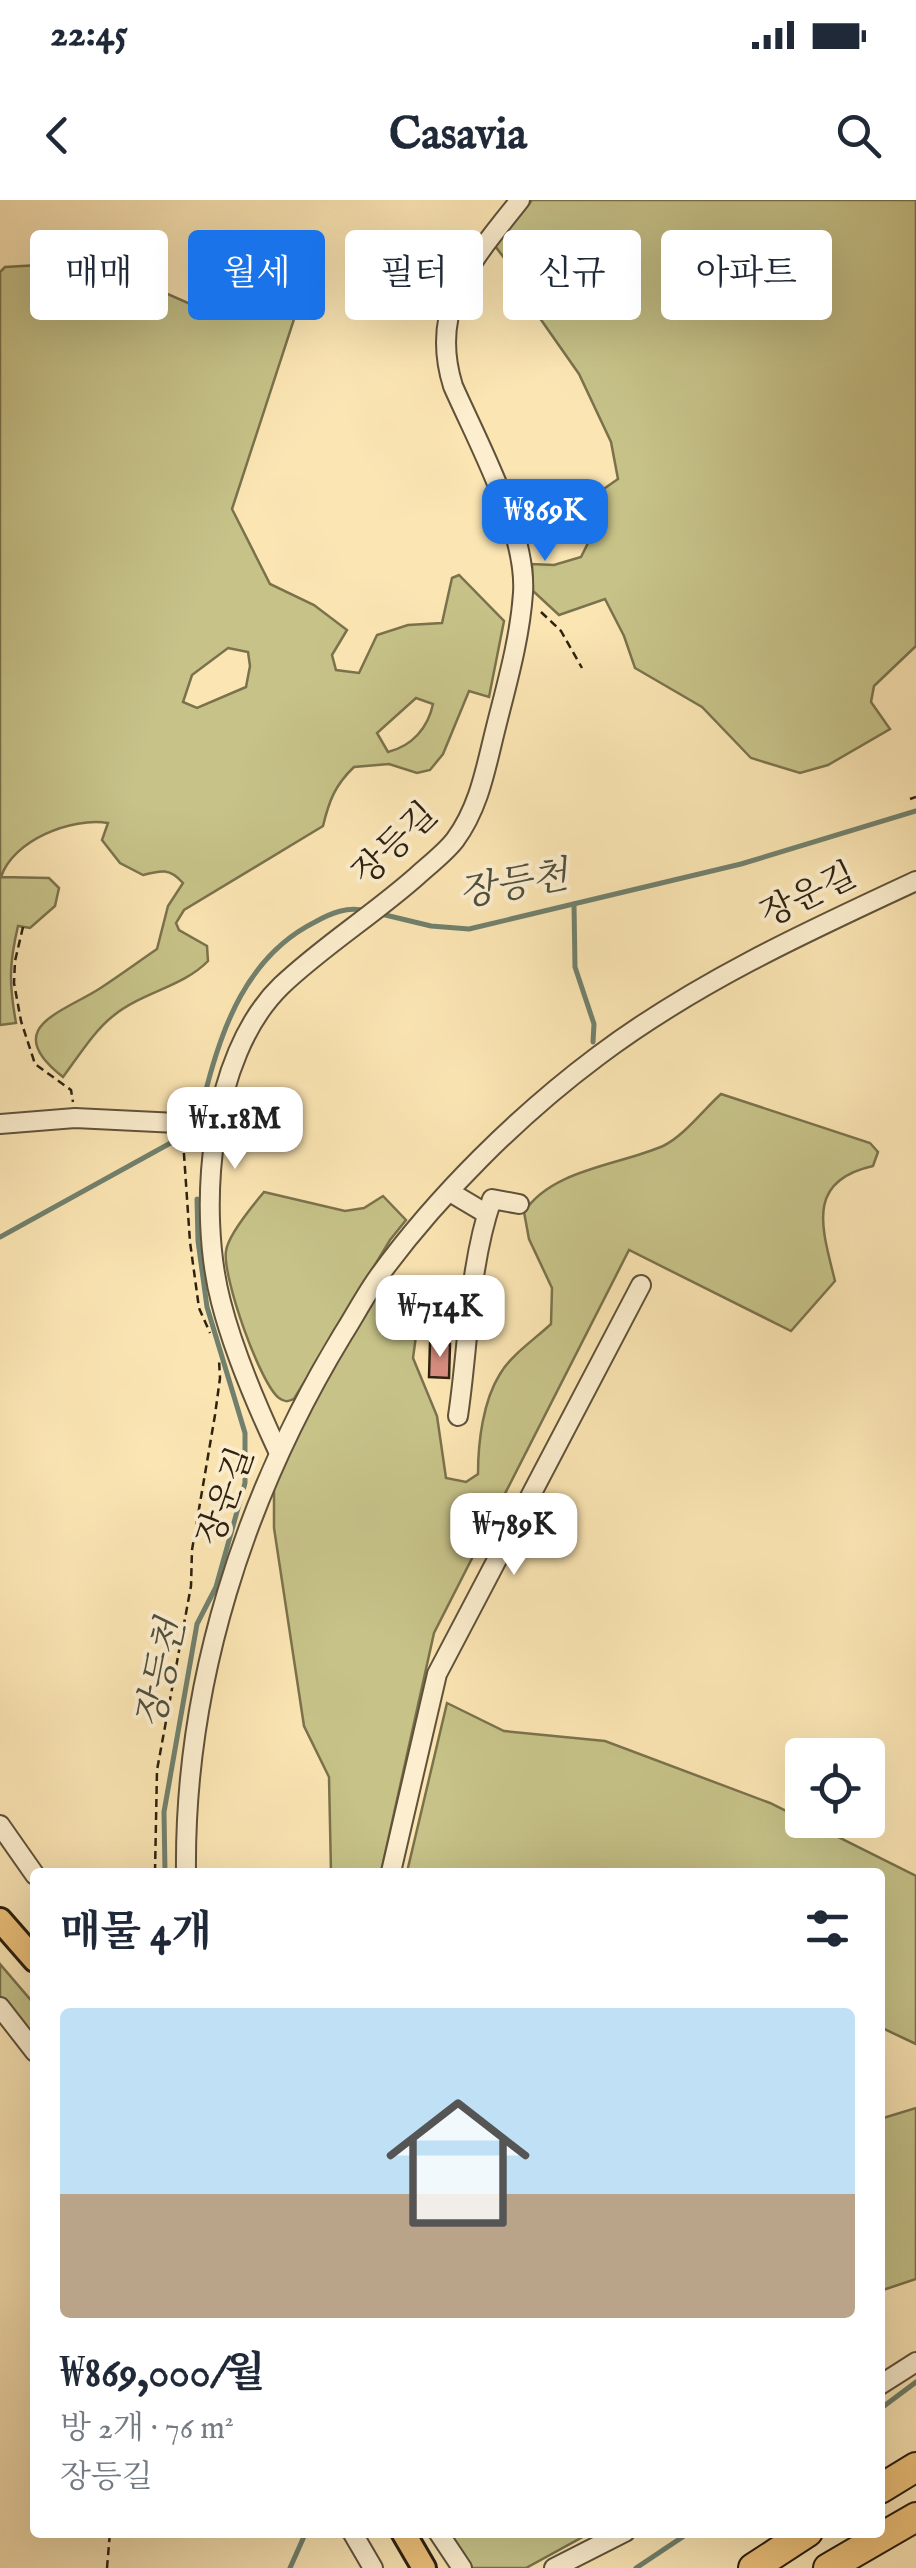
<!DOCTYPE html>
<html lang="ko">
<meta charset="utf-8">
<style>
:root{--surface:#fff;--page:#f2f2f3;--text:#1f2937;--muted:#747a83;--accent:#1a73e8}
body{margin:0;font-family:"IM FELL English","Noto Serif KR",serif;background:var(--page);color:var(--text);height:100vh;display:flex;flex-direction:column;font-size:38px;white-space:nowrap}
*{box-sizing:border-box;margin:0}
p{font-size:32px;color:var(--muted)}
.icon{flex:none;width:55px;height:55px;fill:none;stroke:currentColor;stroke-width:2;stroke-linecap:round;stroke-linejoin:round}
.map{position:relative;flex:1;overflow:hidden}
.details{position:absolute;left:30px;top:1668px;width:855px;height:670px;display:flex;flex-direction:column;background:var(--surface);border-radius:10px;box-shadow:0 10px 40px #0002}
.details>*{flex:none}
.top-card{position:absolute;left:30px;top:30px;width:858px;height:90px;display:flex;gap:20px}
.buttons{position:absolute;left:785px;top:1538px;display:grid;gap:20px}
.buttons a{display:grid;place-items:center;width:100px;height:100px;border-radius:10px;background:var(--surface);box-shadow:0 10px 40px #0002;font-size:50px}
.price{position:absolute;translate:-50% -85px;padding:0 22px;border-radius:20px;background:#fff;color:#222;font-size:32px;line-height:65px;filter:drop-shadow(0 2px 5px #0008)}
.price::after{content:'';position:absolute;left:50%;top:60px;width:30px;height:22px;margin-left:-15px;background:inherit;clip-path:polygon(0 0,100% 0,50% 100%)}
.price.active{background:var(--accent);color:#fff}
ul{padding:0;list-style:none}
li{display:grid;align-content:center;gap:20px;height:530px;padding:0 30px}
li span{display:grid;place-items:center;height:310px;border-radius:10px;color:#555}
li>.icon{margin-inline-start:auto}
span .icon{width:180px;height:180px;fill:#fffc;stroke-width:1}
li b{font-size:42px}
h2{display:flex;justify-content:space-between;align-items:center;height:120px;padding:0 30px;font-size:42px}
.chip{padding:0 35px;border-radius:10px;background:var(--surface);box-shadow:0 10px 40px #0002;font-size:35px;line-height:90px}
.chip.active{background:var(--accent);color:#fff}
.status{display:flex;justify-content:space-between;align-items:center;height:70px;padding:0 50px;background:var(--surface);direction:ltr}
.status svg{height:28px;fill:currentColor}
header{display:flex;justify-content:space-between;align-items:center;height:130px;padding:0 30px;background:var(--surface);font-size:45px;font-weight:700}
.map>svg:first-child{display:block}
</style>
<div class="status"><b>22:45</b><svg viewBox="0 0 49 12"><path d="M0 12V9h3v3zM5 12V6h3v6zM10 12V3h3v9zM15 12V0h3v12zM26 1h20v11H26zM47 4h2v5h-2z"/></svg></div>
<header><svg class="icon" aria-label="back" viewBox="0 0 24 24"><path d="M15 5l-7 7 7 7"/></svg>Casavia<svg class="icon" aria-label="search" viewBox="0 0 24 24"><circle cx="10" cy="10" r="6"/><path d="M15 15l6 6"/></svg></header>
<div class="map">
<svg width="916" height="2368" viewBox="0 0 916 2368">
<rect width="100%" height="100%" fill="#fbe5b3"/>
<filter id="stains"><feTurbulence type="fractalNoise" baseFrequency=".002" numOctaves="4"/><feColorMatrix values="0 0 0 0 .2 0 0 0 0 .09 0 0 0 0 .02 0 0 0 .5 -.17"/></filter>
<radialGradient id="worn" r=".72"><stop offset=".6" stop-color="#630" stop-opacity="0"/><stop offset="1" stop-color="#630" stop-opacity=".3"/></radialGradient>
<!-- green -->
<g fill="#c6c288" stroke="#7a724c" stroke-width="2.5" fill-rule="evenodd">
<polygon points="532,0 916,0 916,446 874,486 871,502 890,529 828,565 800,573 751,558 702,507 635,468 624,436 605,399 559,415 533,391 532,364 554,365 581,357 598,323 598,293 618,279 611,242 579,174 530,104 511,67 495,46"/>
<path d="M60,52l8,27 31,5 37,-4 61,27h101l-66,202 38,75 44,21 33,25 -15,25 4,15 23,3 18,-38 31,-10 34,-2 10,-45 7,-3 45,46 -15,76 -20,-6 -26,63 -13,16 -13,3 -28,-9 -35,3c-19,18 -25,34 -31,59l-139,84 -8,13 3,7 28,16 1,15c-25,26 -66,31 -95,55 -19,15 -35,41 -50,61 -63,-49 -2,-64 36,-88 20,-13 39,-27 58,-40l11,-43 15,-23c-13,-15 -22,-13 -40,-8l-23,-12 -18,-23 6,-17c-36,-6 -95,17 -107,54l48,1 10,10 -4,18 -25,22 -12,-2c-9,38 -9,58 -2,97l-16,2v-753l5,-5 35,-2zM228,448l20,4 2,14 -4,21 -49,21 -14,-6 9,-27zM416,498l17,6c-5,24 -21,42 -45,48l-11,-19z"/>
<path d="M721,894l149,49 8,9 -5,14c-68,15 -51,62 -38,115l-44,50 -162,-81 -195,383 -53,239h-50l-2,-95 -25,-51 -30,-198v-48l8,-27 101,-170 16,34 17,19 -3,22 24,58 9,62 20,4 12,-8c0,-32 5,-73 22,-100 11,-19 35,-35 51,-50l1,-36 -23,-49 -5,-27c28,-43 96,-47 139,-66 21,-10 41,-37 58,-52z"/>
<path d="M264,992l81,19 19,-3 19,-12 23,24 -16,20 -96,159c-6,2 -8,4 -15,-1 -19,-14 -57,-122 -53,-147 2,-16 27,-46 38,-59z"/>
<polygon points="447,1503 504,1531 605,1541 770,1603 916,1676 916,1844 880,1827 880,1672 407,1672"/>
<polygon points="0,1764 35,1805 35,1841 0,1800"/>
<polygon points="916,1908 916,2079 880,2091 880,1919"/>
<polygon points="449,2333 590,2333 526,2368 471,2368"/>
</g>
<g fill="none" stroke-linecap="round" stroke-linejoin="round">
<!-- stream -->
<g stroke="#71806d" stroke-width="5">
<polyline points="574,704 575,767 594,824 593,842"/>
<polyline points="377,713 431,726 469,729 741,664 916,611"/>
<path d="M195,943c-1,-15 5,-30 9,-45 17,-70 43,-142 111,-176 16,-9 33,-16 51,-11"/>
<polyline points="0,1037 176,940"/>
<polyline points="165,1672 164,1612 197,1424 216,1387 245,1283 245,1233 207,1107 198,1041 197,999"/>
<polyline points="880,2209 916,2182"/>
<polyline points="290,2368 306,2332"/>
<polyline points="636,2368 690,2332"/>
</g>
</g>
<!-- building -->
<polygon fill="#d88e80" stroke="#2d2111" stroke-width="2.5" points="430,1143 450,1144 449,1178 429,1177"/>
<g fill="none" stroke-linecap="round" stroke-linejoin="round">
<!-- minor casing -->
<g stroke="#60523a" stroke-width="22">
<g id="minor">
<polyline points="0,924 75,918 218,925"/>
<polyline points="450,992 487,1014"/>
<path d="M458,1216c11,-73 10,-147 34,-217l27,5"/>
<path d="M278,1251c-22,-47 -44,-98 -57,-149 -24,-92 -12,-246 60,-316 42,-40 92,-71 136,-110 12,-11 28,-23 38,-36 25,-34 31,-74 41,-113 11,-44 24,-89 27,-134 4,-61 -45,-150 -70,-207 -25,-80 20,-126 67,-186"/>
<polyline points="0,1625 35,1675"/>
<path d="M186,1672c-2,-189 59,-377 157,-538 12,-19 23,-40 36,-58 58,-80 140,-161 219,-220 97,-73 208,-124 318,-175"/>
<polyline points="391,1672 437,1474 641,1085"/>
<polyline points="0,1807 35,1852"/>
<polyline points="880,2185 916,2162"/>
<polyline points="352,2332 373,2368"/>
<polyline points="438,2332 462,2368"/>
<polyline points="554,2368 625,2332"/>
</g>
</g>
<!-- major casing -->
<g stroke="#2d2111" stroke-width="28">
<g id="major">
<polyline points="0,1720 35,1760"/>
<polyline points="403,2332 424,2368"/>
</g>
</g>
<!-- highway casing -->
<g stroke="#2d2111" stroke-width="32">
<g id="highway">
<polyline points="880,2289 916,2267"/>
<polyline points="753,2368 808,2332"/>
<polyline points="828,2368 916,2317"/>
</g>
</g>
<!-- path -->
<g stroke="#2d2111" stroke-width="2.5" stroke-dasharray="8 5" stroke-linecap="butt">
<polyline points="541,412 561,431 582,468"/>
<polyline points="910,599 916,597"/>
<polyline points="23,727 15,761 14,783 21,821 35,864 71,890 73,902"/>
<polyline points="183,940 190,1042 199,1108 210,1133"/>
<polyline points="155,1672 157,1570 191,1386 192,1350 215,1215 220,1178 219,1160"/>
<polyline points="107,2368 110,2332"/>
</g>
<!-- minor -->
<use href="#minor" stroke="#fceece" stroke-width="18"/>
<!-- major -->
<use href="#major" stroke="#eec27a" stroke-width="22"/>
<!-- highway -->
<use href="#highway" stroke="#eec27a" stroke-width="28"/>
</g>
<g text-anchor="middle" dominant-baseline="central" stroke-width="8" stroke-linejoin="round" paint-order="stroke">
<!-- street labels -->
<g font-size="35" fill="#2d2111" stroke="#fceece">
<text transform="translate(396 645) rotate(-44)">장등길</text>
<text transform="translate(809 696) rotate(-26)">장운길</text>
<text transform="translate(227 1297) rotate(-70)">장운길</text>
</g>
<!-- water labels -->
<g font-size="38" font-style="italic" fill="#4f503f" stroke="#fceece">
<text transform="translate(514 686) rotate(-10)">장등천</text>
<text transform="translate(163 1474) rotate(-78)">장등천</text>
</g>
</g>
<rect width="100%" height="100%" filter="url(#stains)"/>
<rect width="100%" height="100%" fill="url(#worn)"/>
</svg>
<div class="buttons">
<a><svg class="icon" aria-label="locate" viewBox="0 0 24 24"><circle cx="12" cy="12" r="6"/><path d="M12 2v4M12 18v4M2 12h4M18 12h4"/></svg></a>
</div>
<b class="price active" style="left:545px;top:364px">₩869K</b>
<b class="price" style="left:235px;top:972px">₩1.18M</b>
<b class="price" style="left:440px;top:1160px">₩714K</b>
<b class="price" style="left:514px;top:1378px">₩789K</b>
<div class="top-card">
<a class="chip">매매</a>
<a class="chip active">월세</a>
<a class="chip">필터</a>
<a class="chip">신규</a>
<a class="chip">아파트</a>
</div>
<section class="details">
<h2>매물 4개<svg class="icon" aria-label="filters" viewBox="0 0 24 24"><path d="M4 7h16M4 17h16"/><circle cx="9" cy="7" r="2"/><circle cx="15" cy="17" r="2"/></svg></h2>
<ul>
<li><span style="background:linear-gradient(#bfe0f5 60%,#b9a48a 0)"><svg class="icon" aria-label="home" viewBox="0 0 24 24"><path d="M3 11l9-7 9 7M6 9v11h12V9"/></svg></span><div><b>₩869,000/월</b><p>방 2개 · 76 m²</p><p>장등길</p></div></li>
</ul>
</section>
</div>
